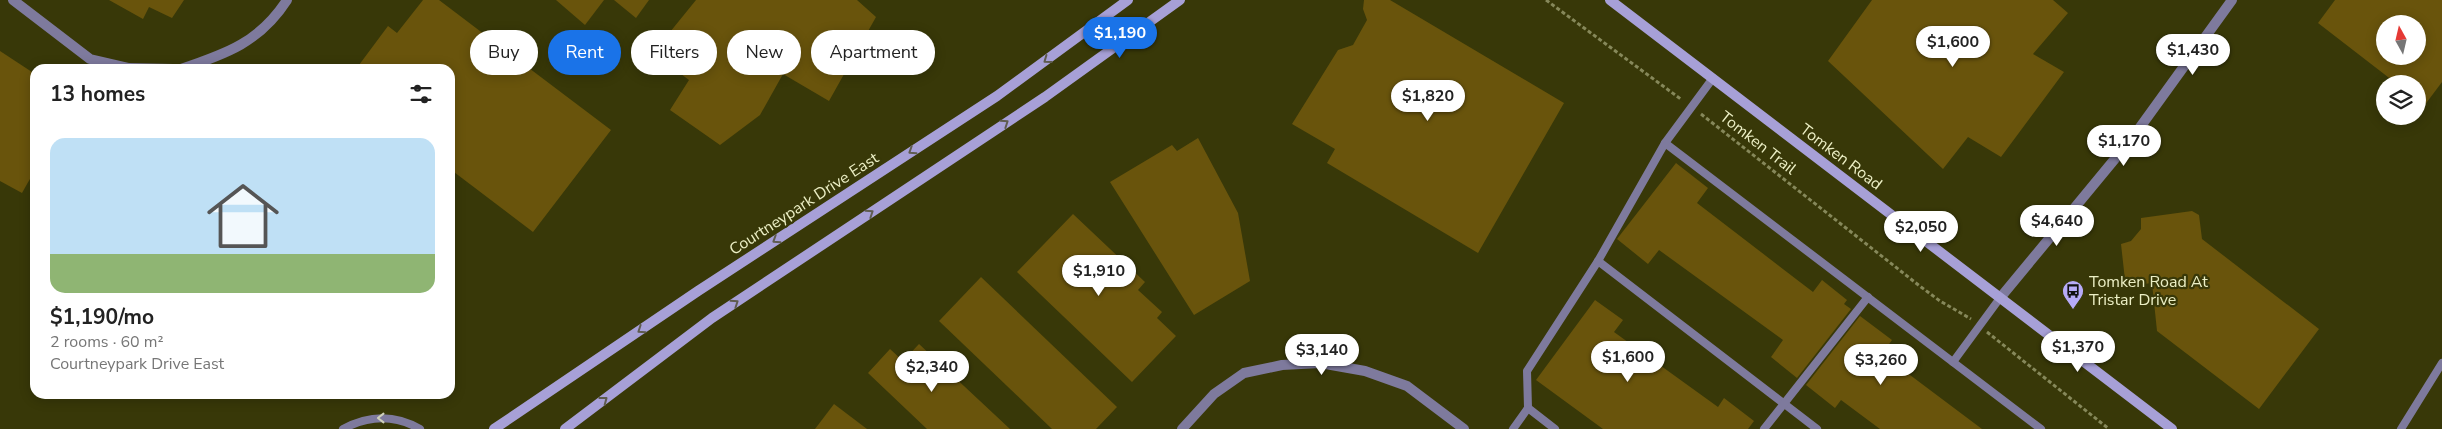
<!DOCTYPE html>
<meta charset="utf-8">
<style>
:root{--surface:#fff;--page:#f2f2f2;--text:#222;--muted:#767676;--line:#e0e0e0;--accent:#1a73e8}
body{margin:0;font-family:"Nunito Sans",sans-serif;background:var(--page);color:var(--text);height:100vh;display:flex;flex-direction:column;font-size:19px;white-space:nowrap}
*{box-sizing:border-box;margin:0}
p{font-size:16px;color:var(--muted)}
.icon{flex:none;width:28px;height:28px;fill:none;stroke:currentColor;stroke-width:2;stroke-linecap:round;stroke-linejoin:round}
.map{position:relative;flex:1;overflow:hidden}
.panel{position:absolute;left:30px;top:64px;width:425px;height:335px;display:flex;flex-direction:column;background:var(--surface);border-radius:15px;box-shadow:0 2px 12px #0003}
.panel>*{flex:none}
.guide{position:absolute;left:470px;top:30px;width:475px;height:45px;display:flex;gap:10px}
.needle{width:32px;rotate:352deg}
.controls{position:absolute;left:2376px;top:15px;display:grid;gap:10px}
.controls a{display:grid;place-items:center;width:50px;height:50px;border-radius:50%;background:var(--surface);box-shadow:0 2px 12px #0003;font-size:25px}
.price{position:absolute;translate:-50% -42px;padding:0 11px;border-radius:18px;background:#fff;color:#222;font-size:16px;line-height:32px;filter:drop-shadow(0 1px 2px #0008)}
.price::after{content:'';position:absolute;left:50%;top:30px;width:15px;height:11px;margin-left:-8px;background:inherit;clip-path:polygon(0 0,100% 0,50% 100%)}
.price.on{background:var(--accent);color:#fff}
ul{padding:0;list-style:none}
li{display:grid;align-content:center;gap:10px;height:265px;padding:0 20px}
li+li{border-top:1px solid var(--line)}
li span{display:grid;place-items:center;height:155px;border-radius:15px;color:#555}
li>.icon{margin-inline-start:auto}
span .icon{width:90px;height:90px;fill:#fffc;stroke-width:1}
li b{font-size:21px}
h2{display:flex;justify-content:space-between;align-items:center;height:60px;padding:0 20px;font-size:21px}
.tag{padding:0 18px;border-radius:22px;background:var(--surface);box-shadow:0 2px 12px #0003;font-size:18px;line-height:45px}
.tag.on{background:var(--accent);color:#fff}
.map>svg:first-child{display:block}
</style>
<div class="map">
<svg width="2442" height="429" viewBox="0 0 2442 429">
<rect width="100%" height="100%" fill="#383808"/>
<!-- building -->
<g fill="#69540c" fill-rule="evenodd">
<polygon points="109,0 184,0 172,18 149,7 143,19"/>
<polygon points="423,0 439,0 611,130 533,232 450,169 450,69 356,69 388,26 397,33"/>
<polygon points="556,0 604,0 585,25"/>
<polygon points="614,0 649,0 636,18"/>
<polygon points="696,0 857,0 876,17 829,101 783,74 760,115 720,145 670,110 689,80 653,53"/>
<polygon points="1364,0 1390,0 1564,103 1478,253 1327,163 1335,149 1292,124 1338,50 1353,45 1367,20 1363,9"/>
<polygon points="1872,0 2053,0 2068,13 2033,54 2064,72 2001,157 1968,137 1943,169 1828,61"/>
<path d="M2335,0h107v82l-24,32v-30h-21l-79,-61zM2385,24h33v32h-33z"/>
<polygon points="0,51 35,74 35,170 22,193 0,181"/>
<polygon points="1198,138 1238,213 1250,281 1194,315 1110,182 1172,145 1177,151"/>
<polygon points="1676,163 1708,188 1697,203 1813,292 1822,280 1847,300 1844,304 1851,309 1797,378 1771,357 1783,340 1659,250 1648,264 1617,239"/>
<polygon points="2192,211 2199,215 2202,239 2319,329 2259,409 2157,331 2152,283 2128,286 2125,280 2121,244 2131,241 2141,229 2141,218"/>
<polygon points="1073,214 1145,282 1138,290 1162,312 1157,318 1176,336 1132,382 1017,272"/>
<polygon points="981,277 1117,407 1096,429 1052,429 939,321"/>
<polygon points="1595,300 1623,320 1614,332 1718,407 1724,398 1754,421 1748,429 1603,429 1536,380"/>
<polygon points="1860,316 1892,340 1882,354 1982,429 1880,429 1841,400 1835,408 1806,385"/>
<polygon points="919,344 1010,429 927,429 868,373 890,349 903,361"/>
<polygon points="834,404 867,429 815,429"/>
</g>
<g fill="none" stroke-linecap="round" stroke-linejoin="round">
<!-- path -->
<g stroke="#86885a" stroke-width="3" stroke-dasharray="4 2.5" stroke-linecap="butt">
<polyline points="1546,0 1682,100"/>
<polyline points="1701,114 1921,287 1940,301 1971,319"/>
<polyline points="1987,332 2109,429"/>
</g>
<!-- service -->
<g stroke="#7e7a9d" stroke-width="8">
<polyline points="1665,143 2041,429"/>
<polyline points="1598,261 1817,429"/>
<polyline points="1953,362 2000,298"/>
<polyline points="1528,408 1555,429"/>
<path d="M343,429c26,-14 51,-15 77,0"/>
<polyline points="1513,429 1528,408 1527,371 1598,261 1665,143 1713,78"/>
<polyline points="1764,429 1868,297"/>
<polyline points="2401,429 2442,363"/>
</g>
<!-- minor -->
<g stroke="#7e7a9d" stroke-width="10">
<polyline points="13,0 90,59 129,68 173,69"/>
<path d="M181,69c45,-15 79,-27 106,-69"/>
<polyline points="2000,298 2133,137 2232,0"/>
<polyline points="1182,429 1214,394 1244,373 1282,365 1320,363 1365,371 1407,386 1464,429"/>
</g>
<!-- secondary -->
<g stroke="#a7a0d7" stroke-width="10">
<polyline points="1610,0 2172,429"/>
<polyline points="494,429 698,291 997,96 1128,0"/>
<polyline points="565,429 712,318 1045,97 1180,0"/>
</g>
</g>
<!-- one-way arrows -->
<defs><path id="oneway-chevron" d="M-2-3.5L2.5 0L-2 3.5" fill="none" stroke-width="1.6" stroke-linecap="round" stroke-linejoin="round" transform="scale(1.25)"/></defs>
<g stroke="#5f5c50">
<use href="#oneway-chevron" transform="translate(1047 60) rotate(144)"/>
<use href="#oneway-chevron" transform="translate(1005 123) rotate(-34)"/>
<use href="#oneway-chevron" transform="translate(912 151) rotate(147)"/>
<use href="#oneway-chevron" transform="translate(870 213) rotate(-34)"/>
<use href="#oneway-chevron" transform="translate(776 240) rotate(147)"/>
<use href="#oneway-chevron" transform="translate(735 303) rotate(-34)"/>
<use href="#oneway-chevron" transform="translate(641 330) rotate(146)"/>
<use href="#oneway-chevron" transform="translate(604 400) rotate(-37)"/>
</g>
<use stroke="#d0d2bb" href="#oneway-chevron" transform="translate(381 418) rotate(180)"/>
<!-- icons -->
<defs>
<g id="bus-pin" transform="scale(1.125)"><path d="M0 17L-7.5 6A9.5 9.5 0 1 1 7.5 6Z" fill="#b7abf8" stroke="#383808"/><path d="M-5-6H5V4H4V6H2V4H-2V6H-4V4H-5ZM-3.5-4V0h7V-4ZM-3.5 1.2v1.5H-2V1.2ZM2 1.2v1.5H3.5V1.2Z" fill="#111"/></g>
</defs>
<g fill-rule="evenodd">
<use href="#bus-pin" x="2073" y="291"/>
</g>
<g text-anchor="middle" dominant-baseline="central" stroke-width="4.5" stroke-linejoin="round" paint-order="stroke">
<!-- street labels -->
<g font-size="16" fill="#ecefc5" stroke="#383808">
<text transform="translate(1758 143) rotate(38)">Tomken Trail</text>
<text transform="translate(1841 157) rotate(37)">Tomken Road</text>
<text transform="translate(804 204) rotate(-33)">Courtneypark Drive East</text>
</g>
<!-- poi labels -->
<g font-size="16" fill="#ecefc5" stroke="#383808" text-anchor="start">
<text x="2089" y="282">Tomken Road At<tspan x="2089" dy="18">Tristar Drive</tspan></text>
</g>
</g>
</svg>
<div class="controls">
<a><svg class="needle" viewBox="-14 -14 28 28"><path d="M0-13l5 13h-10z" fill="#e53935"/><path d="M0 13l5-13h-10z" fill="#767676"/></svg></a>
<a><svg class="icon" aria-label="layers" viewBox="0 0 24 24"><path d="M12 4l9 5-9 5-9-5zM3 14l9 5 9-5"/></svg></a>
</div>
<b class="price on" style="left:1120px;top:59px">$1,190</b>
<b class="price" style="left:1953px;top:68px">$1,600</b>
<b class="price" style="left:2193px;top:76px">$1,430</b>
<b class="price" style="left:1428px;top:122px">$1,820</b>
<b class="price" style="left:2124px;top:167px">$1,170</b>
<b class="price" style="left:2057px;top:247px">$4,640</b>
<b class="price" style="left:1921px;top:253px">$2,050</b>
<b class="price" style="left:1099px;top:297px">$1,910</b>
<b class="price" style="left:2078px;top:373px">$1,370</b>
<b class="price" style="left:1322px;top:376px">$3,140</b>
<b class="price" style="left:1628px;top:383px">$1,600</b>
<b class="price" style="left:1881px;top:386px">$3,260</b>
<b class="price" style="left:932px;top:393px">$2,340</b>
<div class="guide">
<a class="tag">Buy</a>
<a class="tag on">Rent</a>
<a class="tag">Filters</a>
<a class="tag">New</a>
<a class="tag">Apartment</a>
</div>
<section class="panel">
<h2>13 homes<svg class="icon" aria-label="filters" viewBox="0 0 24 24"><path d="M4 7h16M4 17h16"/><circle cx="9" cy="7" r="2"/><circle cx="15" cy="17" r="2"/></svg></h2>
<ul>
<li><span style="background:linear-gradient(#bfe0f5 75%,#8fb573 0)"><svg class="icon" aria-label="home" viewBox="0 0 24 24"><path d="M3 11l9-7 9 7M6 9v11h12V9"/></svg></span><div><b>$1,190/mo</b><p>2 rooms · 60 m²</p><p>Courtneypark Drive East</p></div></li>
</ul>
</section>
</div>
